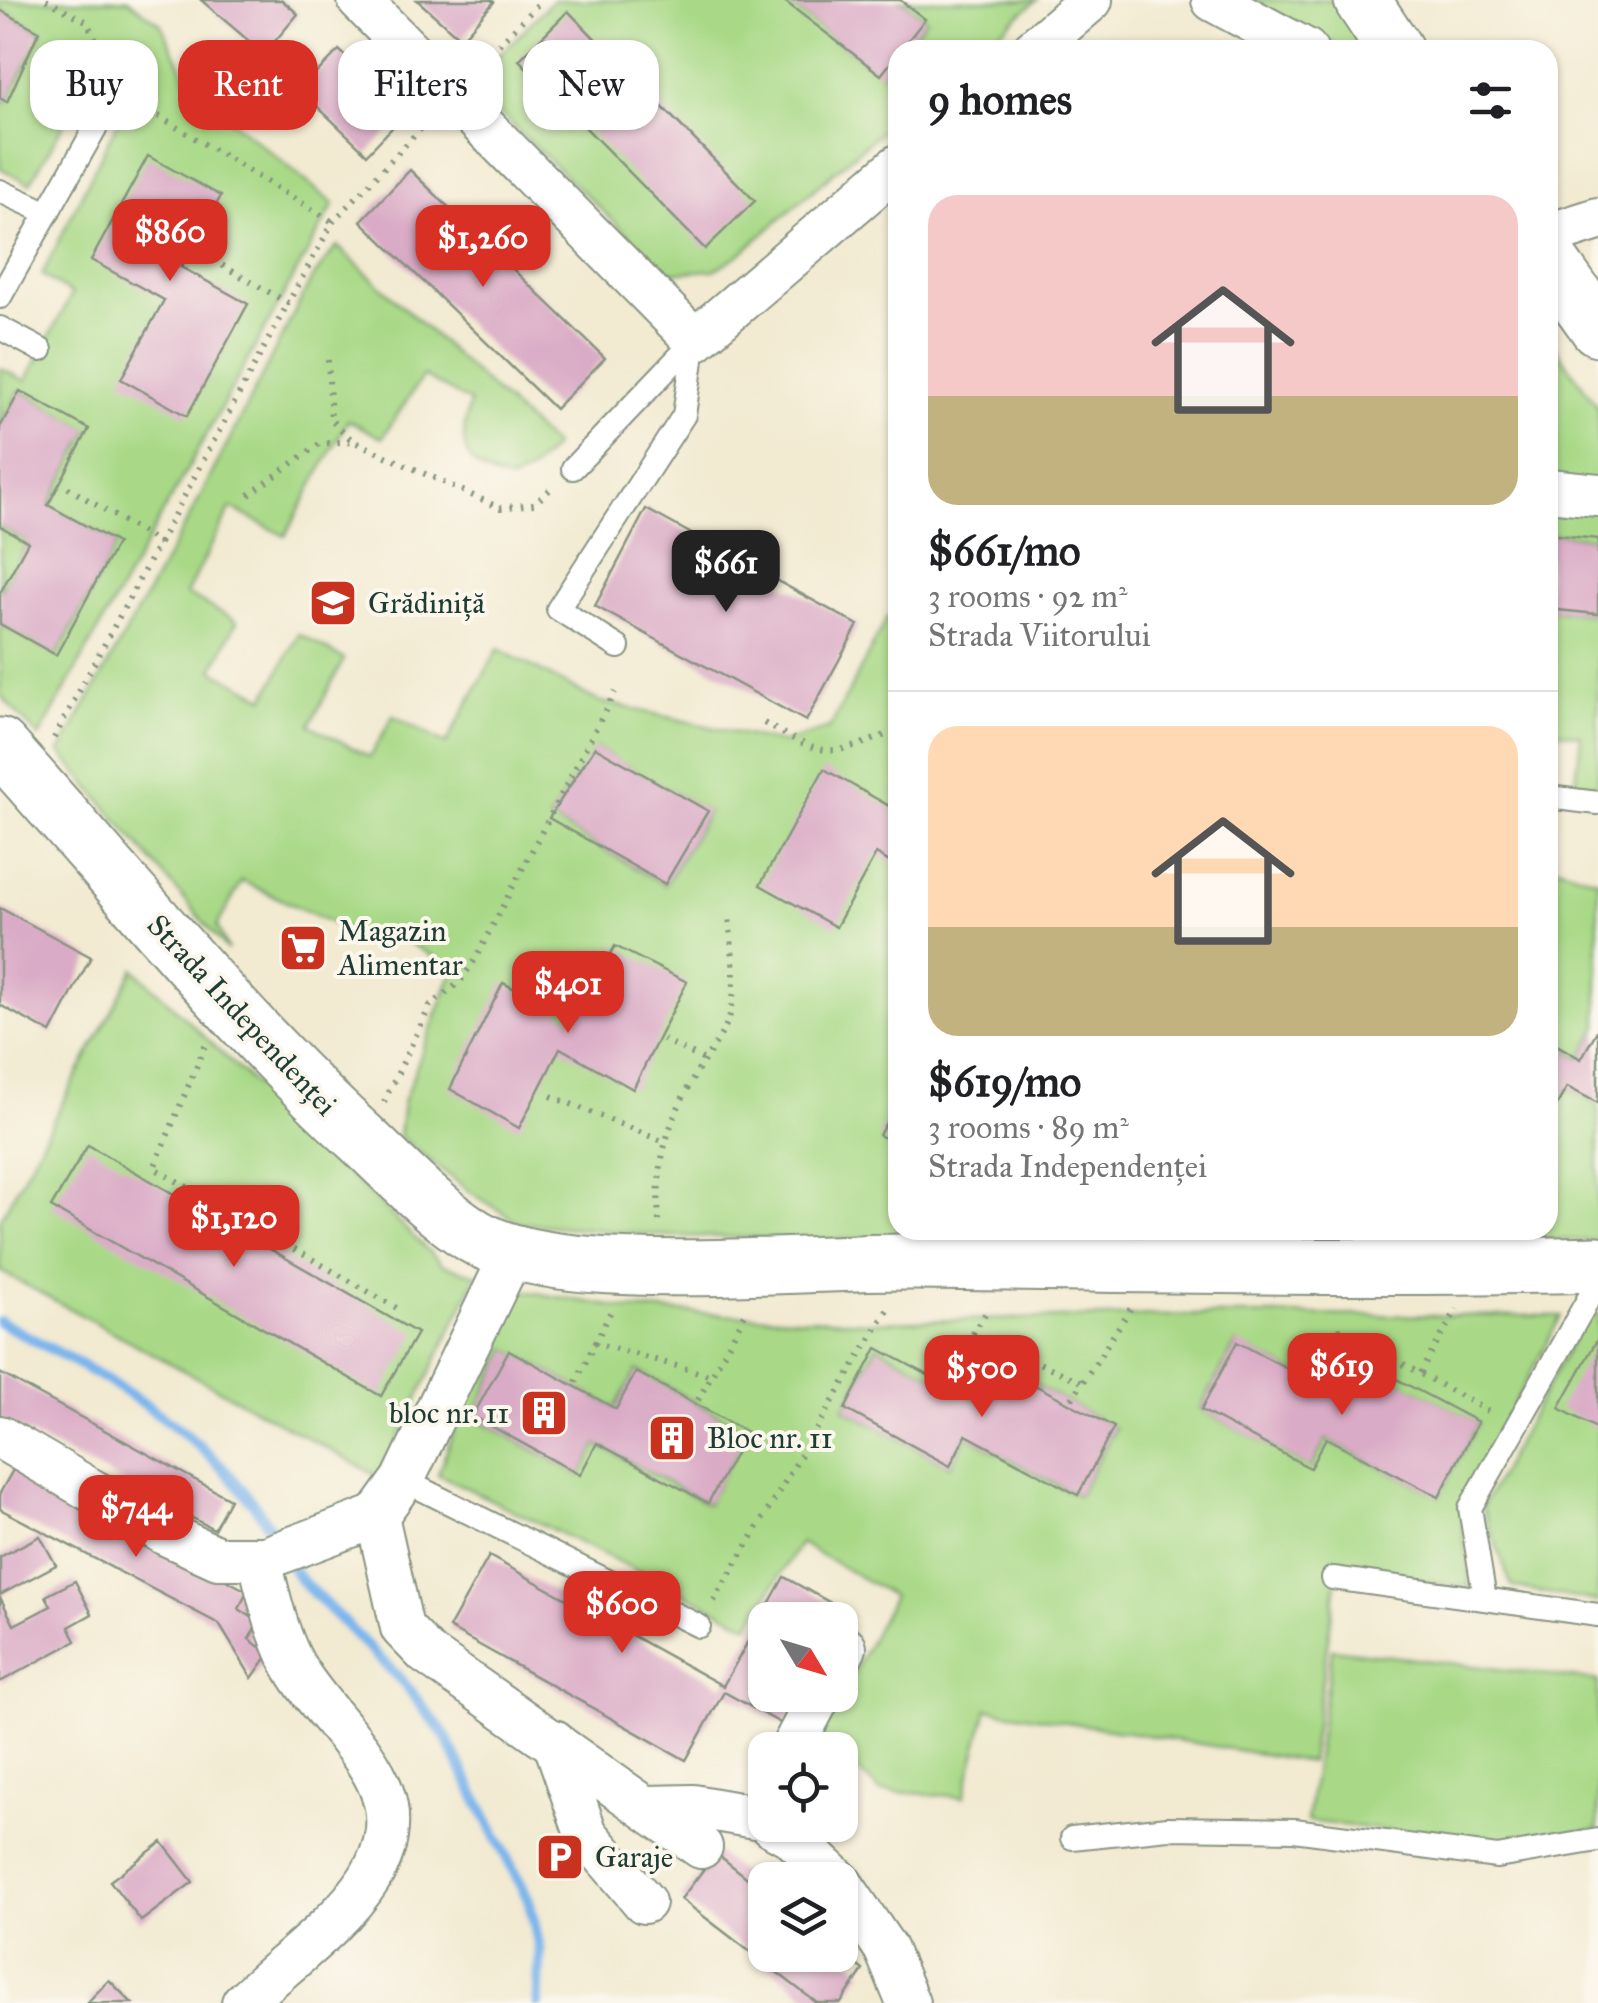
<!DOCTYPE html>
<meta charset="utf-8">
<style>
:root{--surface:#fff;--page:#f6f6f6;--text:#202124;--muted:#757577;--line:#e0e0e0;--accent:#d93025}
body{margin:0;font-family:"IM FELL Great Primer",serif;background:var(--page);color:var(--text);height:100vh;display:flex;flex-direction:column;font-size:38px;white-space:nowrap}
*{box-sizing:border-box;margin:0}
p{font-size:32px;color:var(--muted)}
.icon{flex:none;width:55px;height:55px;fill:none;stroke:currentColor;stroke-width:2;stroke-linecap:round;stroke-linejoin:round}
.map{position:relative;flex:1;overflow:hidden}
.side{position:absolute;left:888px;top:40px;width:670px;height:1200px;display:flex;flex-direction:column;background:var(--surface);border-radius:30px;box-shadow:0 2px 8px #0004}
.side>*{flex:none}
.banner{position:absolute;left:30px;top:40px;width:708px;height:90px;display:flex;gap:20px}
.needle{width:65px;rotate:128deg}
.fabs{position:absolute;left:748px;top:1602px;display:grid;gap:20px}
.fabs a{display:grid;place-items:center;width:110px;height:110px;border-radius:20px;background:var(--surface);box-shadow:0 2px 8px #0004;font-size:50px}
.price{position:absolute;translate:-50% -85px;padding:0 22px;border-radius:20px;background:var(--accent);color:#fff;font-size:32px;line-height:65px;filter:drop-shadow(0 2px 5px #0008)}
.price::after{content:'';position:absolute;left:50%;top:60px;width:30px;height:22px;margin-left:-15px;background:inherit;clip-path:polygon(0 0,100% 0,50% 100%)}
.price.selected{background:#222;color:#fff}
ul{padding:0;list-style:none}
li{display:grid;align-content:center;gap:20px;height:530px;padding:0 40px}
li+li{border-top:2px solid var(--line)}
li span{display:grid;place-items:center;height:310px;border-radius:30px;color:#555}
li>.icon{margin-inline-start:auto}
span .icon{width:180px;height:180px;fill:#fffc;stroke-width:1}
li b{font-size:42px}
h2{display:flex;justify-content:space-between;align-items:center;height:120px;padding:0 40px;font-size:42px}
.tag{padding:0 35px;border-radius:30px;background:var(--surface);box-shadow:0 2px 8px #0004;font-size:35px;line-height:90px}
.tag.selected{background:var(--accent);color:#fff}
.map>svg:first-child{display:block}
</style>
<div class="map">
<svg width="1598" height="2003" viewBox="0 0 1598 2003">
<rect width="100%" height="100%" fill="#fbf7ec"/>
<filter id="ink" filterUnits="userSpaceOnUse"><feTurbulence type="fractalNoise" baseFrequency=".01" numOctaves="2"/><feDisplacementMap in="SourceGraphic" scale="20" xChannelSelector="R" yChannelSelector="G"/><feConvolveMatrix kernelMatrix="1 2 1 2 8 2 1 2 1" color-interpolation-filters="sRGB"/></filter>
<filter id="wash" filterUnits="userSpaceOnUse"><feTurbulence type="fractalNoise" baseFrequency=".0048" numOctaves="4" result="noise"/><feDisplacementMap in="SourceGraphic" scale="40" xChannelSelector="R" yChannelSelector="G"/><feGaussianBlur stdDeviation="2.25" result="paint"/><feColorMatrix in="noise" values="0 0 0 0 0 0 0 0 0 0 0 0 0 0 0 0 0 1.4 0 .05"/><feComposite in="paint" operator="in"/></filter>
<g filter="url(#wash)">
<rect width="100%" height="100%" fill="#f2ead1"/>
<!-- green -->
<g fill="#a9d987" stroke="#648b5e" stroke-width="2.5" fill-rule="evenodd">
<polygon points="0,0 128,0 161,24 191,87 334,204 39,737 0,695 0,624 57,655 117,543 49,506 89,430 20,390 0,426 0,368 26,381 72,294 42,275 119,119 79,98 30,183 0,168 0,99 7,102 42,32 0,9"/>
<polygon points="553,0 783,0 882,75 897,56 897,117 740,254 714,270 668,273 470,85"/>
<polygon points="900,0 1037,0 978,50 902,50 926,19"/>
<polygon points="1246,0 1344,0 1371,50 1346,50"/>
<path d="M337,246l217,200 -24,25 -18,10c-49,-11 -55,-33 -42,-79l-47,-26 -41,62 -34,-18 -63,116 -54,-28 -45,86 51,27 -24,49 52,28 34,-64 45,25 -34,66 60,32 23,-41 53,28 52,-95 100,52 183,42 49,-15 57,-110 10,-4 1,616h197l1,15 -428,-9 -148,-13 -50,-31 -71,-56 4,-34 51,-133 -69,-40 -21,9 -122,-57 -25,45 11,25 -168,-199 137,-249 114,-223zM596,748l112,64 -43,73 -116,-67z"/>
<polygon points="1548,338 1598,407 1598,485 1548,481"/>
<polygon points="1548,501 1598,505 1598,538 1548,534"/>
<polygon points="0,526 28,542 0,593"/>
<polygon points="1548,610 1598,614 1598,786 1576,782 1581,735 1548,730"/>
<polygon points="1548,864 1598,880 1598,1027 1581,1058 1548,1039"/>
<polygon points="134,969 443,1265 477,1275 380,1477 0,1271 0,1220"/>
<polygon points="1567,1088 1598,1104 1598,1240 1122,1242 1120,1230 1548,1230 1548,1122"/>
<path d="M507,1288l120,21 240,13 334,-7 360,1 -101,190 10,81 -132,-16 -28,191 -323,-53 -23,88 -84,-6 -59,-54 72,-141 -93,-53 -51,82 -311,-151zM1236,1343l110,55 21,-34 111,59 -39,73 -113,-57 -15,29 -111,-59zM877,1346l106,57 20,-36 112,61 -37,68 -111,-60 -17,30 -106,-57zM507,1349l108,59 22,-38 110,61 -40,73 -110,-60 -17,31 -107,-58z"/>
<polygon points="1598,1314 1598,1602 1512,1587 1482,1507 1586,1315"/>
<polygon points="1332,1649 1598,1681 1598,1829 1519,1846 1307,1821"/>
</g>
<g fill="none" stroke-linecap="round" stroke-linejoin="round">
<!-- stream -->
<g stroke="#7bb5ec" stroke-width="11">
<path d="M0,1322c105,55 219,112 279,221"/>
<polyline points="288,1559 298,1577 402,1681 444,1734 529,1901 540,1950 538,2003"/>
</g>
</g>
<g id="blocks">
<!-- building -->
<g fill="#daabc6">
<polygon points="201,0 282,0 298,14 264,54"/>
<polygon points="417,0 491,0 494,2 461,39"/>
<polygon points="783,0 900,0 925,19 881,75"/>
<polygon points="0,10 39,31 7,102 0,98"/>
<polygon points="568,11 755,201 705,249 519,60"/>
<polygon points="339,50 406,113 367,154 300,90"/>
<polygon points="148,156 221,196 181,267 248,304 187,416 121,379 164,300 91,260"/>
<polygon points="410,170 605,358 555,409 361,221"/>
<polygon points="20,391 89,429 48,505 117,543 56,655 0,624 0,593 28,542 0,526 0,427"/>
<polygon points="646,509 858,625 806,721 595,606"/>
<polygon points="1548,534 1598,539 1598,614 1548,609"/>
<polygon points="595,747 708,811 665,884 549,818"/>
<polygon points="824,769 898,811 898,867 876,854 836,927 760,885"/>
<polygon points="0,908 91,957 51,1033 0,1005"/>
<polygon points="615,946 687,982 633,1089 560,1048 519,1128 450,1089 503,983 575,1020"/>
<polygon points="1598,1029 1598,1103 1567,1087 1548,1121 1548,1040 1581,1059"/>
<polygon points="898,1102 898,1145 879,1135"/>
<polygon points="88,1145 417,1333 381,1396 51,1207"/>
<polygon points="1598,1338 1598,1429 1559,1408"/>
<polygon points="1237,1342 1346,1399 1366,1363 1478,1422 1439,1497 1326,1438 1310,1468 1201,1410"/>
<polygon points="877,1348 983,1404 1003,1368 1114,1427 1078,1495 966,1435 950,1466 845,1409"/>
<polygon points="509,1350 616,1409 636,1372 747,1432 708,1503 597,1443 580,1475 473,1416"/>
<polygon points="0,1373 230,1499 214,1529 0,1419"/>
<polygon points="13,1470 247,1591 239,1609 259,1622 249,1639 269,1654 252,1678 219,1624 0,1509 0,1493"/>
<polygon points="40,1536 56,1565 0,1595 0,1557"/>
<polygon points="489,1556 723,1686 784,1577 847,1612 840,1625 840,1620 765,1620 765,1695 801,1695 784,1725 724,1692 686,1760 449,1628"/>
<polygon points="75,1581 92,1614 69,1627 76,1641 0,1682 0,1597 14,1625 51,1606 46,1596"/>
<polygon points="162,1842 193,1882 141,1921 110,1881"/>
<polygon points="716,1853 765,1892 765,1955 840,1952 863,1970 841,2003 817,2003 681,1899"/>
<polygon points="109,1980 132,2003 87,2003"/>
</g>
</g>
</g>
<g filter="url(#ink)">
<use href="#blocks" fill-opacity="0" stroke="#889482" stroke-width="2.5"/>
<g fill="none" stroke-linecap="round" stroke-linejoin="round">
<!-- service casing -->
<g stroke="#889482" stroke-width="26">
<g id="service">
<polyline points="0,191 48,213"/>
<polyline points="0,297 102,116"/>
<polyline points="0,328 41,350"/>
<polyline points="573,468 695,340"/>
<polyline points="618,647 558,609 684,415 695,340"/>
<polyline points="1548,797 1598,803"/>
<polyline points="403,1480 699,1626"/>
<polyline points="1333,1578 1598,1615"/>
<polyline points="1485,1599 1470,1508 1598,1282"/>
<polyline points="1072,1838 1168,1828 1294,1830 1497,1857 1598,1840"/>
</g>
</g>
<!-- minor casing -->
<g stroke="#889482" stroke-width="46">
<g id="minor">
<polyline points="359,0 695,340 898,166"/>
<polyline points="1213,0 1306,50"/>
<polyline points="1033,50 1091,0"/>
<polyline points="1548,235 1598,219"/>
<polyline points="1548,490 1598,495"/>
<polyline points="0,1437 166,1534 218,1558 266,1558 377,1516 402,1628 426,1653 701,1847"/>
<polyline points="377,1516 403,1480 512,1254"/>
<polyline points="840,1657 845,1647"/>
<polyline points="554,1741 586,1834 644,1902"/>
<polyline points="791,1750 820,1695"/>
<polyline points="645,1807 693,1806 755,1817"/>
<polyline points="771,1825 791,1836 838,1880"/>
<polyline points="840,1882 885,1948 908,2003"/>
<path d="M243,2003c40,-39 96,-77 126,-124 55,-89 -27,-138 -70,-205 -22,-34 -30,-79 -40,-116"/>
</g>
</g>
<!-- tertiary casing -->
<g stroke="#889482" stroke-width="59">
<g id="tertiary">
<polyline points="1362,0 1395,50"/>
<polyline points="1548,258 1598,328"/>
<path d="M0,746c120,133 232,274 364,395 34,32 70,70 110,95 86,52 334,24 441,26 228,2 455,8 683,2"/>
</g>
</g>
<!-- path -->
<g stroke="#889482" stroke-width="6" stroke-dasharray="2.5 8" stroke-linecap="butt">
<polyline points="46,0 86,21 127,97 333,222"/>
<polyline points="477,67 542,0"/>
<polyline points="204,255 288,303 333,222 428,121"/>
<polyline points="328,360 331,420 353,441 500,508 534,504 554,486"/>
<polyline points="249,495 319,444 352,441"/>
<polyline points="159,543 288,303"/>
<path d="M764,723c64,36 65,34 134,7"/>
<polyline points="54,738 159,543 67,487"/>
<polyline points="663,1039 704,1060"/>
<polyline points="205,1046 154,1168 402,1311"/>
<polyline points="551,1096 662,1141"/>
<polyline points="384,1102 430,1006 460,982 474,961 615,692"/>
<path d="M659,1221c-4,-59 9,-102 40,-152 9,-15 21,-30 28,-46 13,-30 4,-76 2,-108"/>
<polyline points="973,1334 988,1309"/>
<polyline points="595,1343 611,1311"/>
<polyline points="1316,1365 1340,1329 1491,1413"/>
<polyline points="1420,1373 1457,1309"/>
<polyline points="944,1378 973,1334 1082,1382"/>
<polyline points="576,1382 595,1343 712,1376"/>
<polyline points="1072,1399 1131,1308"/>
<polyline points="698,1400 748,1309"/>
<polyline points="714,1601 889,1307"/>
</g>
<!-- service -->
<use href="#service" stroke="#fff" stroke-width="22"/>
<!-- minor -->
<use href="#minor" stroke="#fff" stroke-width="42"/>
<!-- tertiary -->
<use href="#tertiary" stroke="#fff" stroke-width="55"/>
</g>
</g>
<!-- icons -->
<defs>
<g id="school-square" transform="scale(2.5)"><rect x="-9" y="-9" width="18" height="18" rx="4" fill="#c8321e" stroke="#fbf7ec"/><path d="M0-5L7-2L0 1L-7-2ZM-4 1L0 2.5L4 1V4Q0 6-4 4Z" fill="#fff"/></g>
<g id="supermarket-square" transform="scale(2.5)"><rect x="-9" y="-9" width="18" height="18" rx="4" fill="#c8321e" stroke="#fbf7ec"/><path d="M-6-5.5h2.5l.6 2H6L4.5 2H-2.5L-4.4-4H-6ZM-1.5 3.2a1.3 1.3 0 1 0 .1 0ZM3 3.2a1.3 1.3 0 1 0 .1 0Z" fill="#fff"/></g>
<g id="building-square" transform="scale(2.5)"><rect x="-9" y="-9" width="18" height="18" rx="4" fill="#c8321e" stroke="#fbf7ec"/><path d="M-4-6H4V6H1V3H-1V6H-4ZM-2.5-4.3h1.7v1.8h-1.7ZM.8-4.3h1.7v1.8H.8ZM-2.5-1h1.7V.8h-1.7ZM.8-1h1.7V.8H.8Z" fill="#fff"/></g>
<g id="parking-square" transform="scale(2.5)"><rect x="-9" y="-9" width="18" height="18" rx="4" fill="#c8321e" stroke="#fbf7ec"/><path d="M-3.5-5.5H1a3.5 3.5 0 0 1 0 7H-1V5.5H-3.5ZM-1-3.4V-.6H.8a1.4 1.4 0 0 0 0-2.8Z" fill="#fff"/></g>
</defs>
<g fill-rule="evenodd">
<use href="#school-square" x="333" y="603"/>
<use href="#supermarket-square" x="303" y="948"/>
<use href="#building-square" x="544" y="1413"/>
<use href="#building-square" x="672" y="1438"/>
<use href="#parking-square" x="560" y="1857"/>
</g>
<g text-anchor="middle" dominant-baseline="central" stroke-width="8" stroke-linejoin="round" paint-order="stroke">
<!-- poi labels -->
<g font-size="30" fill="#1f3d34" stroke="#fbf7ec" text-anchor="start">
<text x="368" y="603">Grădiniță</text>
<text x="338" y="931">Magazin<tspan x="338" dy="34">Alimentar</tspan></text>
<text x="509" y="1413" text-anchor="end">bloc nr. 11</text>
<text x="707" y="1438">Bloc nr. 11</text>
<text x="595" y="1857">Garaje</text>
</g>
<!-- street labels -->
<g font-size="30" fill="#1f3d34" stroke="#fbf7ec">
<text transform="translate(242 1015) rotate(47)">Strada Independenței</text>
</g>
</g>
</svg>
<div class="fabs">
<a><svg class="needle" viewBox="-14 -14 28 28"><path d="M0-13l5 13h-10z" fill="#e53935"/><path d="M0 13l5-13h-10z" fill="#757577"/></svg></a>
<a><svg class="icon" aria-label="locate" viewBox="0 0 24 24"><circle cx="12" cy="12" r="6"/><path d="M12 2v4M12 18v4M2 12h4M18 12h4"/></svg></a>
<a><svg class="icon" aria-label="layers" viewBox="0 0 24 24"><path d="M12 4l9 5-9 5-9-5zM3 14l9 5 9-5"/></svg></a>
</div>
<b class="price" style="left:170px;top:284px">$860</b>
<b class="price" style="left:483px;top:290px">$1,260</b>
<b class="price selected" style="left:726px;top:615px">$661</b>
<b class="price" style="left:568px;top:1036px">$401</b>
<b class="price" style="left:234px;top:1270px">$1,120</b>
<b class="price" style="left:1342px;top:1418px">$619</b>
<b class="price" style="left:982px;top:1420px">$500</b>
<b class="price" style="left:136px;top:1560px">$744</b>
<b class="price" style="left:622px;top:1656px">$600</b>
<div class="banner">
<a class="tag">Buy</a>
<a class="tag selected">Rent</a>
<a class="tag">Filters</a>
<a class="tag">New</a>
</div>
<section class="side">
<h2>9 homes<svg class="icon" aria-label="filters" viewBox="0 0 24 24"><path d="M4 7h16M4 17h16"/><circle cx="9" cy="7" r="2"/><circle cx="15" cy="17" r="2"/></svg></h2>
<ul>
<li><span style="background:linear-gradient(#f6c9c9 65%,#c2b280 0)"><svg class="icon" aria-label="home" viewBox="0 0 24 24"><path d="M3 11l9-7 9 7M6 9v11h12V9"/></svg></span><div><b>$661/mo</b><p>3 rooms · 92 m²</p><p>Strada Viitorului</p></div></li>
<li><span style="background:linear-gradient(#ffd9b3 65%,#c2b280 0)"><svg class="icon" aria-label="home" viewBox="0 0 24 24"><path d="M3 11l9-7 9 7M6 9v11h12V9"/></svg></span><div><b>$619/mo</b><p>3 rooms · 89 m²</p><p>Strada Independenței</p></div></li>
</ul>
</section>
</div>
